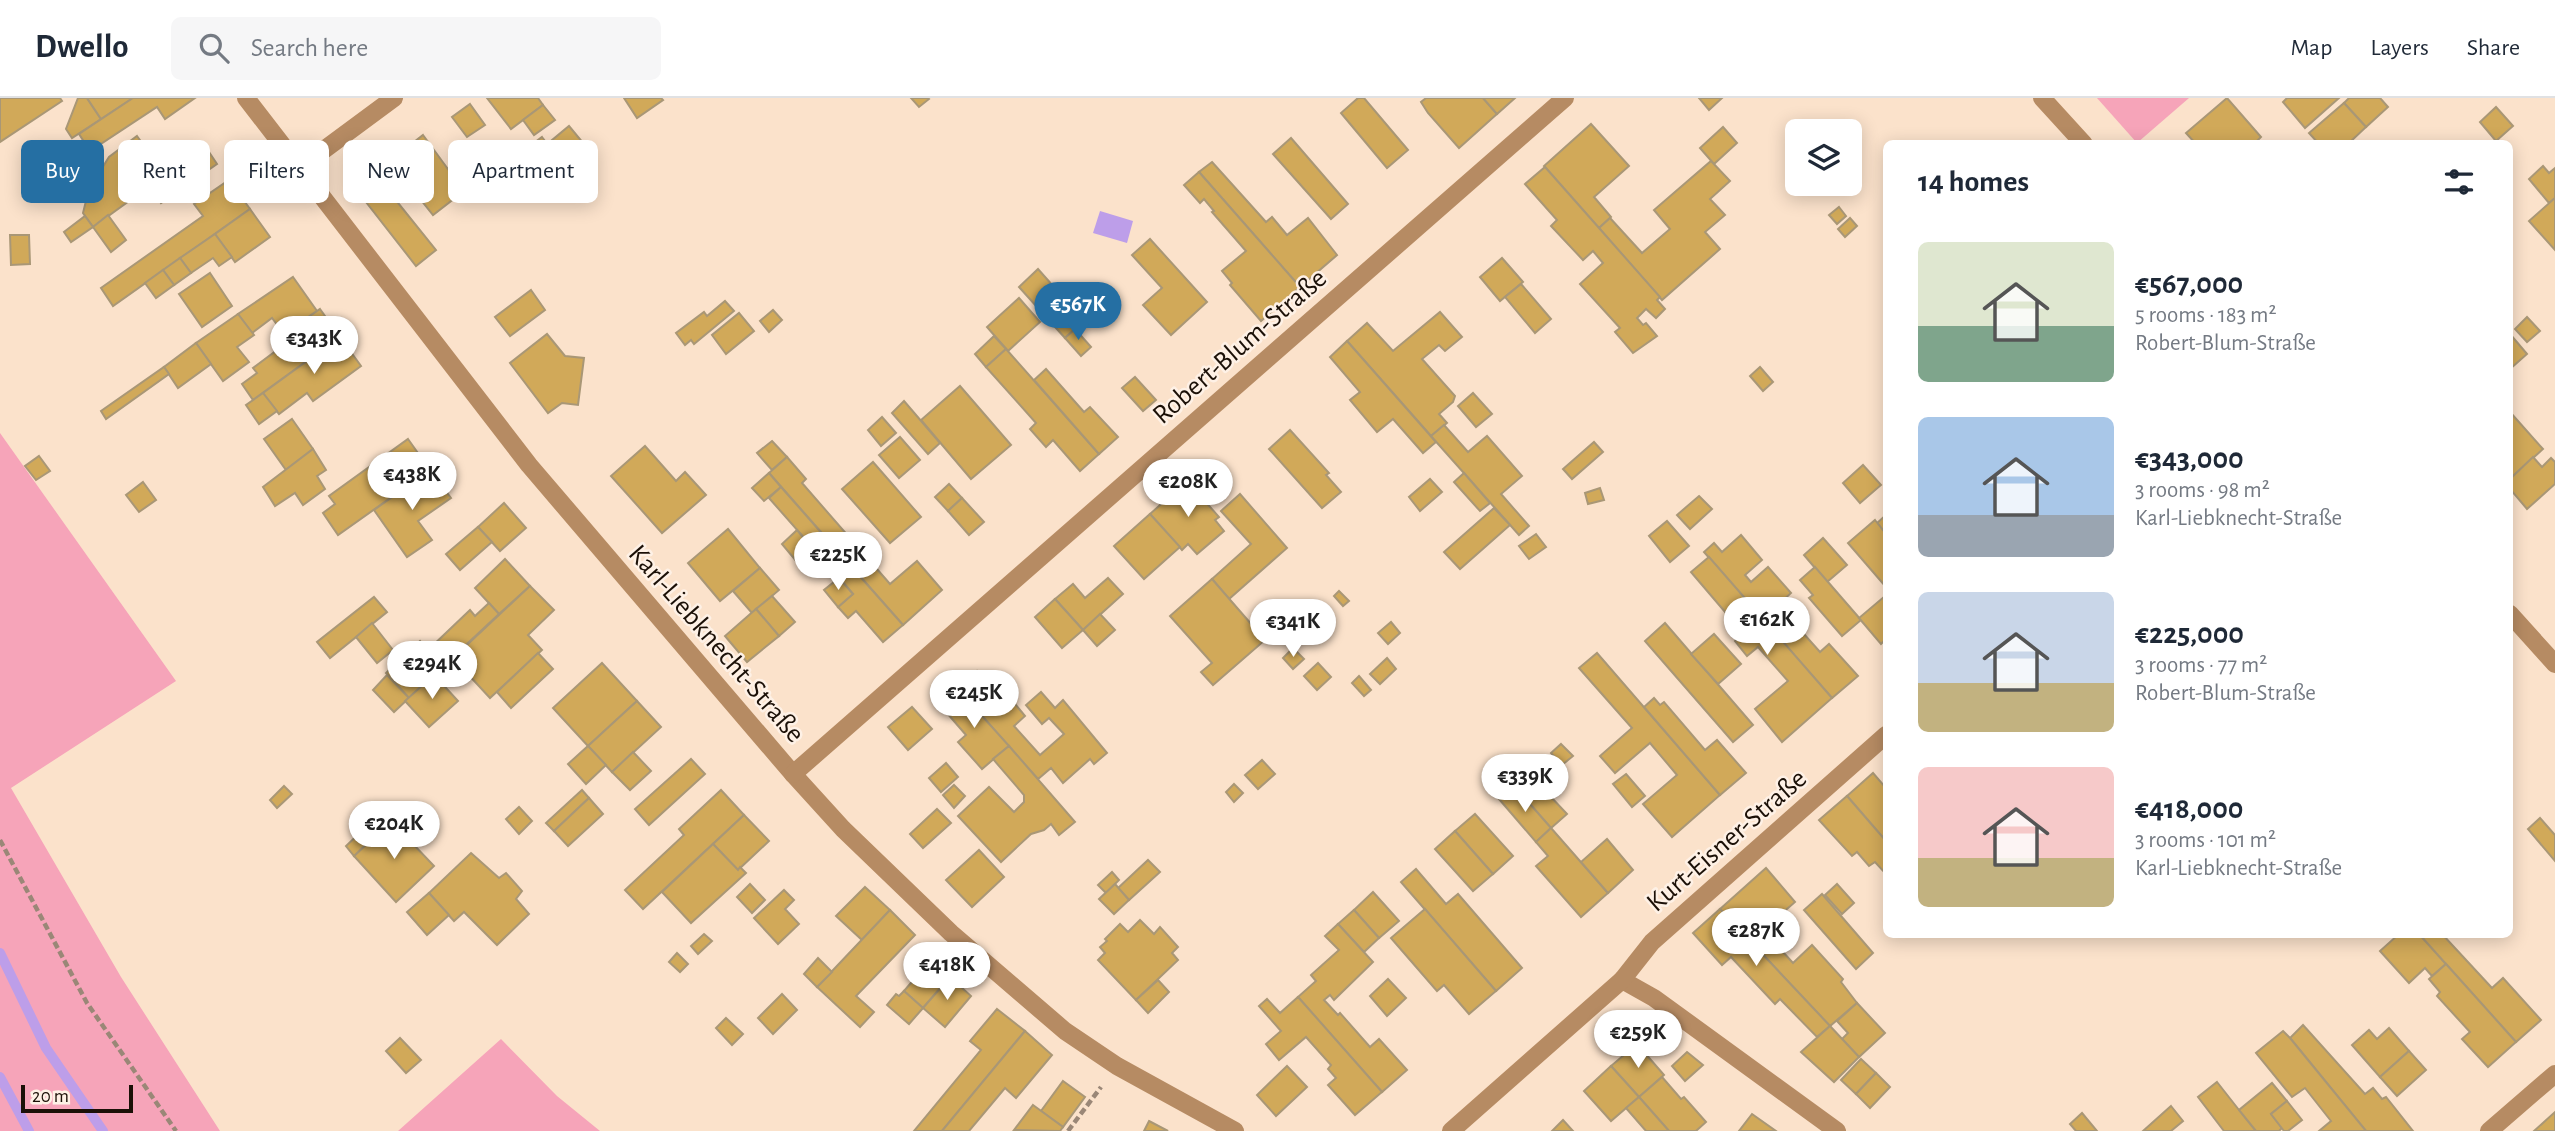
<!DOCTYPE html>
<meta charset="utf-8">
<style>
:root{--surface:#fff;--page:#f6f6f7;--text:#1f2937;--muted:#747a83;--line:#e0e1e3;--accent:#256fa3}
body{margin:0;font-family:"Alegreya Sans",sans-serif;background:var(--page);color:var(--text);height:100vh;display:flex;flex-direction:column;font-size:26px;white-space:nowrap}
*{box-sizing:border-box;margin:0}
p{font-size:23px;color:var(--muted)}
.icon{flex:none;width:38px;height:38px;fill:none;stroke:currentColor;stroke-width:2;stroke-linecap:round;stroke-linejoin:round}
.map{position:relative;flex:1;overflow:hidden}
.drawer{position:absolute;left:1883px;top:42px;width:630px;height:798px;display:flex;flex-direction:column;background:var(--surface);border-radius:10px;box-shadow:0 4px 18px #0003}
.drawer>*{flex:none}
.banner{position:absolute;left:21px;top:42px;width:665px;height:63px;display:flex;gap:14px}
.buttons{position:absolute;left:1785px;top:21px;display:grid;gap:14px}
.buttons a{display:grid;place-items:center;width:77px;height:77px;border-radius:10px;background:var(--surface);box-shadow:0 4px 18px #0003;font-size:35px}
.scale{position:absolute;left:21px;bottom:18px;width:112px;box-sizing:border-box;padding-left:7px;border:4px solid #1b1007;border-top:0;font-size:19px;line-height:24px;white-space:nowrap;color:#1b1007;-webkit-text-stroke:5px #fef1e6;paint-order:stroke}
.price{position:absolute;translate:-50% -60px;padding:0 16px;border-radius:24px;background:#fff;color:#222;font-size:23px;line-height:46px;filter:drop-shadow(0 2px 4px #0008)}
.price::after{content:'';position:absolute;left:50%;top:42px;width:21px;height:16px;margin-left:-10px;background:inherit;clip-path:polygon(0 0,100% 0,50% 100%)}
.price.current{background:var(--accent);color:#fff}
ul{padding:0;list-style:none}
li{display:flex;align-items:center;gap:21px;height:175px;padding:0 35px}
li span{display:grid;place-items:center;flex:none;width:196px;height:140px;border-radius:10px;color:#555}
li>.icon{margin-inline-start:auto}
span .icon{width:84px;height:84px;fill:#fffc;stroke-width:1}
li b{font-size:30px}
h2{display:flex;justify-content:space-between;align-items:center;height:84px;padding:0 35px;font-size:30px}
.pill{padding:0 24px;border-radius:10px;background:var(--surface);box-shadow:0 4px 18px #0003;font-size:24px;line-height:63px}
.pill.current{background:var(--accent);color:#fff}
header{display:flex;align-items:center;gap:42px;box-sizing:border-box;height:98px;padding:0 35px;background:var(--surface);border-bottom:2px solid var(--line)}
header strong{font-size:33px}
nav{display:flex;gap:38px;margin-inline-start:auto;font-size:24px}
.search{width:490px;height:63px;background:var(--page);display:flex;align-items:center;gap:18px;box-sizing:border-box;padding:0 24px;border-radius:10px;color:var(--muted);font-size:26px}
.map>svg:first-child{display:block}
</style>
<header>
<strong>Dwello</strong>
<div class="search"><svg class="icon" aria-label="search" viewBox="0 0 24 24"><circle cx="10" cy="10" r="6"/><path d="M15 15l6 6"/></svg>Search here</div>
<nav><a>Map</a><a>Layers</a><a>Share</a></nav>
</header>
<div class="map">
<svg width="2555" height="1033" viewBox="0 0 2555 1033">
<rect width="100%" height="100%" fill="#fbe2cb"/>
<!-- green -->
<g fill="#f6a4b9">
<polygon points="2097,0 2189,0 2137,45"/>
<polygon points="0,335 176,583 11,690 121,879 220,1033 0,1033"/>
<polygon points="501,941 557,998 600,1033 398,1033"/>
</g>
<!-- water -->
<polygon fill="#bd9ee9" points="1100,113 1133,123 1127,145 1093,135"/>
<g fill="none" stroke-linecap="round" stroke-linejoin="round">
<!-- stream -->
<g stroke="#bd9ee9" stroke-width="10">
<polyline points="0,855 46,950 103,1033"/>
<polyline points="0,979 29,1033"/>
</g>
</g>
<!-- building -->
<g fill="#d1a959" stroke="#a99776" stroke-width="2">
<polygon points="0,0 60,0 62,3 0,44"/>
<polygon points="78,0 87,0 101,21 72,40 66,31"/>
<polygon points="87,0 133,0 101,21"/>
<polygon points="133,0 195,0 165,21 157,9 90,53 79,36"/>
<polygon points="487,0 538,0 543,7 511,31"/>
<polygon points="624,0 661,0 663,2 637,20"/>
<polygon points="911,0 928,0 929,1 919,9"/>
<polygon points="1358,0 1364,0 1408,52 1387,70 1341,15"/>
<polygon points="1426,0 1483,0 1497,16 1459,50 1428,15 1421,4"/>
<polygon points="1483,0 1515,0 1497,16"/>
<polygon points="1699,0 1722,0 1709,12"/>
<polygon points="2227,0 2261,39 2254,46 2196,46 2186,35"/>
<polygon points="2287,0 2339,0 2305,30 2283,4"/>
<polygon points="2349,0 2380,0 2388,9 2366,29 2344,5"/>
<polygon points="2344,5 2366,29 2348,46 2319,46 2309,35"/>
<polygon points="470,6 485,27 467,39 452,19"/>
<polygon points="543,7 555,22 534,37 523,22"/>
<polygon points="2496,9 2513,28 2496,43 2480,24"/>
<polygon points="1591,26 1629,68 1594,99 1611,119 1599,130 1544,68"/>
<polygon points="569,28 584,46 566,61 551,43"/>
<polygon points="1723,29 1737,45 1714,66 1700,50"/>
<polygon points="423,37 464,93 433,117 390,63"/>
<polygon points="137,38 165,77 93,129 83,115 89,91 109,59"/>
<polygon points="542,39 561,64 512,101 493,76"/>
<polygon points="1291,40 1348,106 1331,121 1273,56"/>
<polygon points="205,48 217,66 161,105 149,88"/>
<polygon points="1711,63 1730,83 1710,101 1725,117 1705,134 1720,151 1662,202 1599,130 1610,120 1642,155 1670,131 1654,112"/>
<polygon points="1212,64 1266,124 1272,119 1287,137 1308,120 1337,157 1300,189 1199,74"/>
<polygon points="2543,68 2549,75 2555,70 2555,100 2549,105 2529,81"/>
<polygon points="1545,69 1660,199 1657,202 1665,211 1656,220 1646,211 1637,220 1643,227 1646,225 1657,238 1633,255 1615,234 1620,230 1580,186 1603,165 1593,153 1583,162 1551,128 1557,122 1525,86"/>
<polygon points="1199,74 1300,189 1261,223 1230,187 1232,185 1222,173 1246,153 1212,114 1214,113 1204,101 1200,105 1184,87"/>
<polygon points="374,75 436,152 416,168 355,90"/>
<polygon points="229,82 250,111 113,208 101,190 203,118 194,106"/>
<polygon points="2555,100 2555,152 2529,123"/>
<polygon points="1839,109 1846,118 1837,126 1829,117"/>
<polygon points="250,111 270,139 235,164 215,136"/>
<polygon points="108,117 126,142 111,154 93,129"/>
<polygon points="85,118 93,129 71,144 64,134"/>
<polygon points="1850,120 1857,128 1845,139 1838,131"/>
<polygon points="215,136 232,159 219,168 213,160 191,175 180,160"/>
<polygon points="10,137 29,137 30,166 11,167"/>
<polygon points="1150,141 1207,204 1171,237 1143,207 1162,190 1132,157"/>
<polygon points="180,160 191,175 174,187 163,172"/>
<polygon points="1502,160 1523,184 1500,203 1480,179"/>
<polygon points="1038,171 1084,223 1065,240 1019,189"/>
<polygon points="163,172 174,187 156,200 145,185"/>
<polygon points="210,175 232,208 202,229 179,196"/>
<polygon points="293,179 317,213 284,236 272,220 252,235 238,216"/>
<polygon points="1521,186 1551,221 1535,235 1505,199"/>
<polygon points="531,192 545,212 510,238 495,219"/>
<polygon points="1019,200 1040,224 1008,253 987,229"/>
<polygon points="725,203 734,213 694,246 691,242 685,247 676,235 704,214 707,218"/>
<polygon points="320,211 340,239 253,302 242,286 257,275 253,270 289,243 284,236"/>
<polygon points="773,212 782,222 769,234 760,223"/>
<polygon points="1440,214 1462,239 1445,253 1439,247 1422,261 1455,298 1453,304 1439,316 1447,325 1431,338 1347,243 1367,225 1393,253"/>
<polygon points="739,215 754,233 726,256 712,237"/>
<polygon points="238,216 254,237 237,249 249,264 223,283 196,245"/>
<polygon points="2527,219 2540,233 2527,244 2515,231"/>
<polygon points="1075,231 1091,249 1081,258 1065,240"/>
<polygon points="547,236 565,258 584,260 578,307 562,305 548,315 510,265"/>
<polygon points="2510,236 2527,256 2510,271"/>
<polygon points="994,238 1006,251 986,269 975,256"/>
<polygon points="340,239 361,268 313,303 307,295 279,316 263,295"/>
<polygon points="1347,243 1436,344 1423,355 1393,321 1377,334 1350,302 1360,294 1330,259"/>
<polygon points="196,245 211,266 178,290 164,269"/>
<polygon points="1006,251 1099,356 1080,373 1053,342 1046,349 1030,331 1036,325 986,269"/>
<polygon points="164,269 169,276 106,321 101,313"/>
<polygon points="1760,269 1773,284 1763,293 1750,278"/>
<polygon points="1046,271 1084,314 1090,309 1118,339 1099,356 1034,282"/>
<polygon points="1135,279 1156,302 1143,313 1122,290"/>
<polygon points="960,288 1011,347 971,381 921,322"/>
<polygon points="263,295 277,313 259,326 246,307"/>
<polygon points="1473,295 1492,316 1476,329 1458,308"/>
<polygon points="904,303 940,345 928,356 892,315"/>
<polygon points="2510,314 2543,351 2510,381"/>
<polygon points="882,319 896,335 881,348 868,332"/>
<polygon points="292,321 313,351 286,372 264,341"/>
<polygon points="1444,327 1468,354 1487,338 1522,378 1501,396 1529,428 1519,437 1431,338"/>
<polygon points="1290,332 1329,375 1326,377 1341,394 1322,410 1269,351"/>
<polygon points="900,339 920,362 899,380 879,357"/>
<polygon points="408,341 430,372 338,437 323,415 335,406 329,398"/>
<polygon points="772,343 787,359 772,372 757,355"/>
<polygon points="1594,344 1603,354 1572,381 1563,371"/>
<polygon points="645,348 676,383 685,374 706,397 662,435 611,378"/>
<polygon points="313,351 326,372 317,378 325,391 303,407 295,395 275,408 263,389"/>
<polygon points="39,358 50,373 36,382 25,368"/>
<polygon points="787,359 806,381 802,385 890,486 917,463 942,492 903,527 769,375"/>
<polygon points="2533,359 2542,369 2551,360 2555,364 2555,386 2527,411 2510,391 2510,381"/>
<polygon points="873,364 921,419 890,445 842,391"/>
<polygon points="1863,367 1881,387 1860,405 1843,385"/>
<polygon points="430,372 451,400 418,423 432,442 407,459 374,412"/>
<polygon points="769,375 781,389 764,403 752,390"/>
<polygon points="1464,375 1490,405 1480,413 1454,384"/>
<polygon points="1430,381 1442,394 1420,413 1409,399"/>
<polygon points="1187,383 1219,419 1215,422 1224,433 1197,456 1188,446 1182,452 1150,416"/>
<polygon points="143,384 156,402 139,414 126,397"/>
<polygon points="949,386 962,400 948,413 935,399"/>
<polygon points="781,389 833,448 821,459 769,400"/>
<polygon points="1600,390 1604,402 1588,406 1585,395"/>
<polygon points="1240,396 1287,450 1229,501 1212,481 1251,446 1221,413"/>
<polygon points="1699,398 1712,411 1690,431 1677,417"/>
<polygon points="962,400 984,424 969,437 948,413"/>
<polygon points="504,405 526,430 500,453 478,429"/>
<polygon points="1494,410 1510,427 1460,471 1444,454"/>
<polygon points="1150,416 1180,449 1144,481 1114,448"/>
<polygon points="1886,417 1886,436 1877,425"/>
<polygon points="1875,422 1886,436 1886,489 1848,445"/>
<polygon points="1667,423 1689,448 1670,464 1649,438"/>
<polygon points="478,429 492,444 460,472 446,456"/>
<polygon points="728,431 760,470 720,503 688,465"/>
<polygon points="797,432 812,450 797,464 782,446"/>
<polygon points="1536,436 1546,449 1529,461 1519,448"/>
<polygon points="1741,437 1762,462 1745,477 1751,484 1768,469 1791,495 1778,507 1820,554 1829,546 1858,578 1832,600 1704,454 1714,445 1722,454"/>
<polygon points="1823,440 1847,467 1827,484 1804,457"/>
<polygon points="833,448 903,527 883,544 856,513 848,520 838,509 853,496 821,459"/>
<polygon points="1709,459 1832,600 1782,644 1755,611 1788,583 1758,549 1747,558 1735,543 1743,535 1691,474"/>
<polygon points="505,461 530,488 499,516 475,490"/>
<polygon points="1815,469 1861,522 1842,538 1809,500 1813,497 1800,482"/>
<polygon points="760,470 779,492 752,515 733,493"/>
<polygon points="839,480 853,496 838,509 824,492"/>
<polygon points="1108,480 1123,496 1083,532 1055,501 1073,486 1085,500"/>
<polygon points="1212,481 1265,542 1213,587 1201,574 1212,565 1170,518"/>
<polygon points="530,488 554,512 528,537 542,552 490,600 453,560"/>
<polygon points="1339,493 1349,503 1343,508 1334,498"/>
<polygon points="772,498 795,524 779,538 756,511"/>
<polygon points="1885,498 1886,541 1881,546 1859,520"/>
<polygon points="374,499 387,514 330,560 317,544"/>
<polygon points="1055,501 1083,532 1062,550 1035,519"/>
<polygon points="489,505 499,516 409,600 386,575 420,543 428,552 470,512 475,518"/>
<polygon points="756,511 779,538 747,564 725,538"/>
<polygon points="1100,516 1115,532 1097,548 1083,532"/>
<polygon points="1391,524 1400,535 1388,546 1378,535"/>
<polygon points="372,525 393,552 377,565 356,539"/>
<polygon points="1665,525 1753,627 1733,644 1645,543"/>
<polygon points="1714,536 1741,566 1718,586 1691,556"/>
<polygon points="1293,550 1304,561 1293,571 1283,560"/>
<polygon points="538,555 553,571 511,610 497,594"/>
<polygon points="1597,555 1720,697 1672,739 1643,706 1677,677 1650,645 1615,675 1600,658 1632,630 1579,570"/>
<polygon points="1387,560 1396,571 1380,586 1370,576"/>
<polygon points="602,565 637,603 588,648 553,610"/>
<polygon points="1318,565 1331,579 1317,592 1304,578"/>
<polygon points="977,573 1006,606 1011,601 1025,618 1014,628 1040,657 1064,636 1049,620 1042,626 1026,607 1041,594 1055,610 1063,602 1107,655 1094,666 1090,661 1063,685 1051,670 1038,681 957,590"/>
<polygon points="387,577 409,600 394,614 373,592"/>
<polygon points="434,577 458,603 429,629 405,603"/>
<polygon points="1359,578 1371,592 1364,598 1352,585"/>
<polygon points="957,590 1009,648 982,671 958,644 966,637 940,607"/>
<polygon points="1654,600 1660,607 1664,604 1705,652 1717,642 1746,675 1720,697 1644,609"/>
<polygon points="637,603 661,629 612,674 588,648"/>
<polygon points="912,609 932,631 908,652 888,629"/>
<polygon points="1561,646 1573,658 1562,667 1551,655"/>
<polygon points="588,648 606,667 586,686 568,666"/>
<polygon points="1009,648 1075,724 1059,737 1051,726 1044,732 1031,736 1001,764 958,718 989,689 1014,714 1024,704 1024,697 993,661"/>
<polygon points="633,654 651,673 630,692 612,674"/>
<polygon points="691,661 705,676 649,727 635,711"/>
<polygon points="1262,662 1275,676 1258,691 1245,677"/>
<polygon points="946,665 958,679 941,694 929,680"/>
<polygon points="1873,675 1886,690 1886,743 1847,698"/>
<polygon points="1626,676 1645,698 1632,709 1613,686"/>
<polygon points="1528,677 1548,700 1550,698 1567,716 1551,730 1514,688"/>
<polygon points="1234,686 1243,695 1234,704 1226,694"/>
<polygon points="954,687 965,698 954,710 943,697"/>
<polygon points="284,688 292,696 277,710 270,702"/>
<polygon points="1514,688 1551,730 1536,744 1499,701"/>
<polygon points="582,692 589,700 554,733 546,725"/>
<polygon points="721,692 744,717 643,811 625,792 684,737 679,731"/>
<polygon points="1847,698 1886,743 1886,776 1875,764 1869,768 1857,754 1852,758 1819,722"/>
<polygon points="589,700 603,716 568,748 554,733"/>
<polygon points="519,709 532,723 519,736 506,721"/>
<polygon points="937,711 951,725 923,750 910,736"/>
<polygon points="1475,716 1513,758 1493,776 1455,733"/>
<polygon points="744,717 769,743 738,772 713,746"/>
<polygon points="2540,720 2555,737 2555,763 2528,731"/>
<polygon points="391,723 434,768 396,804 354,758"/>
<polygon points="370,725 379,734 354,758 346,748"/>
<polygon points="1551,730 1608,795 1581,819 1536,768 1548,758 1536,744"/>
<polygon points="1455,733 1493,776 1473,793 1435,751"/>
<polygon points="1607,741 1633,772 1608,795 1581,764"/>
<polygon points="713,746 738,772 740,769 746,775 691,825 662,794"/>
<polygon points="979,752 1004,779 972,809 946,782"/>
<polygon points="471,755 499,780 506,775 522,793 516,801 529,816 497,847 464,814 454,823 429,795"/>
<polygon points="1148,762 1160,774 1129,802 1118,790"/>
<polygon points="1766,770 1795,804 1763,832 1793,865 1812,847 1843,881 1841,884 1857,905 1830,928 1720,811"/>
<polygon points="1416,771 1446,806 1458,796 1522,870 1496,893 1401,784"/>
<polygon points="1112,774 1119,782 1106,795 1098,787"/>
<polygon points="750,786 765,802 752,815 737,799"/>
<polygon points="1115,786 1129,802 1114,816 1099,801"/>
<polygon points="1837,786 1854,805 1842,816 1825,797"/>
<polygon points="865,789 890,812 862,842 836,818"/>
<polygon points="784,792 794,802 785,811 799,826 778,846 754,820"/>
<polygon points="1373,794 1399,823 1379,840 1354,812"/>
<polygon points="429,795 449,817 427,837 407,814"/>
<polygon points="1822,796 1873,855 1856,871 1804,812"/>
<polygon points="1425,811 1496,893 1469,916 1444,887 1437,893 1391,840"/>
<polygon points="1720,811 1830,928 1817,939 1780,901 1775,906 1731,859 1722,867 1693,835"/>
<polygon points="890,812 915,837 856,898 874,914 860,929 817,889"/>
<polygon points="1354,812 1379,840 1364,854 1338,826"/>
<polygon points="1140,822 1154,836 1160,829 1178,849 1172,855 1178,862 1136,902 1098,862 1105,855 1100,849 1107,843 1105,841 1120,826 1128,834"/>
<polygon points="1338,826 1373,864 1334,902 1330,897 1324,902 1338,917 1340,915 1370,949 1379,941 1407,972 1382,994 1298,899 1316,883 1311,877 1339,852 1325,838"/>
<polygon points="704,836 712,843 698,856 691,848"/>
<polygon points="2399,836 2419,836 2446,866 2432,878 2425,870 2409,885 2380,853"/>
<polygon points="2442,836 2492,890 2503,880 2541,922 2516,944 2420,837"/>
<polygon points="677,855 688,866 680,874 669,864"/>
<polygon points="818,860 832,874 817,889 804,876"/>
<polygon points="930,863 950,879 923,910 904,893"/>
<polygon points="2446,866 2516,944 2488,969 2462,941 2470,934 2437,898 2440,894 2429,881"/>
<polygon points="950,879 971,898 945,929 923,910"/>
<polygon points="1388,881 1406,900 1387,918 1370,898"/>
<polygon points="1158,882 1169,894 1148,915 1136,902"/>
<polygon points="904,893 923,910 909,926 887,907 896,896 899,898"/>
<polygon points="782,896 797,912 773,936 758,920"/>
<polygon points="1298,899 1382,994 1355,1017 1328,987 1336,980 1328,971 1331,967 1306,939 1279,962 1266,946 1281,933 1259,908 1267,901 1280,915"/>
<polygon points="1857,905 1885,935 1859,959 1842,941 1848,935 1837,923"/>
<polygon points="997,911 1025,933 942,1033 914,1033 981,952 970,943"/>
<polygon points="726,920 743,936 732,947 716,930"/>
<polygon points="2303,927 2365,996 2373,990 2382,1001 2386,999 2413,1033 2366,1033 2290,940"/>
<polygon points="1830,928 1859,959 1834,984 1801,954"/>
<polygon points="2389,930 2409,953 2380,979 2352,947 2369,932 2377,941"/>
<polygon points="1025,933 1052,957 1016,1000 1005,990 969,1033 942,1033"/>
<polygon points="2283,933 2290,940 2366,1033 2319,1033 2331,1023 2305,990 2292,999 2256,955"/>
<polygon points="400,940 421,962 406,975 386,953"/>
<polygon points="1637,946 1664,977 1639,999 1611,968"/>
<polygon points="2409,953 2426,972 2397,998 2380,979"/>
<polygon points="1687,954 1703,967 1685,983 1672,968"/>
<polygon points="1861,961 1876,975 1856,996 1841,982"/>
<polygon points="1287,968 1307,989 1276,1018 1257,997"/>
<polygon points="1611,968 1639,999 1611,1023 1584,993"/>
<polygon points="1876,975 1890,989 1870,1010 1856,996"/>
<polygon points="1662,979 1681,1001 1684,999 1706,1024 1696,1033 1669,1033 1639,999"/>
<polygon points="1063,983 1085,999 1063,1029 1041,1013"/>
<polygon points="2217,984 2239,1012 2256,1033 2224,1033 2198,999"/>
<polygon points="2272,985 2287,1003 2271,1016 2282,1030 2279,1033 2256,1033 2239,1012"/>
<polygon points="1639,999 1669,1033 1646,1033 1626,1010"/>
<polygon points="2287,1003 2302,1022 2288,1033 2284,1033 2271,1016"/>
<polygon points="1033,1007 1063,1029 1060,1033 1014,1032"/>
<polygon points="2171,1008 2183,1023 2171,1033 2143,1033"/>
<polygon points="2555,1014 2555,1033 2534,1033"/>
<polygon points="2082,1015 2097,1033 2076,1033 2070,1026"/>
<polygon points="1752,1016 1776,1033 1739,1033"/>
<polygon points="1563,1022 1573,1033 1552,1033"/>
<polygon points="1149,1023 1168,1033 1144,1033"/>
</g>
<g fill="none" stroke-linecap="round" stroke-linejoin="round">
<!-- path -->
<g stroke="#9a8777" stroke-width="4.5" stroke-dasharray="7 3.5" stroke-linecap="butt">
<polyline points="0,742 87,905 176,1033"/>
<polyline points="1068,1033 1101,989"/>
</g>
<!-- street -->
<g stroke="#b68b63" stroke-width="18">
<polyline points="246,0 529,367 793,676 843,731 951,835 1065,933 1117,968 1235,1033"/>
<polyline points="2042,0 2084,46"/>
<polyline points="298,71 394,0"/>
<polyline points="2510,516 2555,566"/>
<polyline points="793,676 1565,0"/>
<polyline points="1622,882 1654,900 1837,1033"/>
<polyline points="1451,1033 1622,882 1652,844 1886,637"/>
<polyline points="2489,1033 2555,976"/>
</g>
</g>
<g text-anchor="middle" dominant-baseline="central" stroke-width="5" stroke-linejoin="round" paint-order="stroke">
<!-- street labels -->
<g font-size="28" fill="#1b1007" stroke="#fef1e6">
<text transform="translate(1240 249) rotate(-41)">Robert-Blum-Straße</text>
<text transform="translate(716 546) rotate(49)">Karl-Liebknecht-Straße</text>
<text transform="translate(1727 743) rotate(-41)">Kurt-Eisner-Straße</text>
</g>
</g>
</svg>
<div class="buttons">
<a><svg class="icon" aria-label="layers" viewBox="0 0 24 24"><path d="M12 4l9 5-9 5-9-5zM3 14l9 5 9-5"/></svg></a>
</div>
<div class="scale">20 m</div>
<b class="price current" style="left:1078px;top:244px">€567K</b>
<b class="price" style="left:314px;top:278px">€343K</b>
<b class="price" style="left:412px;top:414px">€438K</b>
<b class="price" style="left:1188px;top:421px">€208K</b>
<b class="price" style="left:838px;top:494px">€225K</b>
<b class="price" style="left:1767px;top:559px">€162K</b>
<b class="price" style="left:1293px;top:561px">€341K</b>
<b class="price" style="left:432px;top:603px">€294K</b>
<b class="price" style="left:974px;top:632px">€245K</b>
<b class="price" style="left:1525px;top:716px">€339K</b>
<b class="price" style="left:394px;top:763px">€204K</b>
<b class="price" style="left:1756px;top:870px">€287K</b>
<b class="price" style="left:947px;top:904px">€418K</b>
<b class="price" style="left:1638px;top:972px">€259K</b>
<div class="banner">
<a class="pill current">Buy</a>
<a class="pill">Rent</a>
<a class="pill">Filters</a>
<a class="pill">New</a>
<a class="pill">Apartment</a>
</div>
<section class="drawer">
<h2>14 homes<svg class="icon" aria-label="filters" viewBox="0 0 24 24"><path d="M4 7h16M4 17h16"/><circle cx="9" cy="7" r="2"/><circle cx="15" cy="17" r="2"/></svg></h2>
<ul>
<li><span style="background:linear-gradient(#dfe7d0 60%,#7fa58c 0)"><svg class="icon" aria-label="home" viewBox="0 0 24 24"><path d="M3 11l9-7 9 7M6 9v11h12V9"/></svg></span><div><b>€567,000</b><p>5 rooms · 183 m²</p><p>Robert-Blum-Straße</p></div></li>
<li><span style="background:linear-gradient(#a9c7e8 70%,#9aa5b1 0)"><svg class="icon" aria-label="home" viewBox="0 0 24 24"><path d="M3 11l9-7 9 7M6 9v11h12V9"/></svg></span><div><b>€343,000</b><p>3 rooms · 98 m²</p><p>Karl-Liebknecht-Straße</p></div></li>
<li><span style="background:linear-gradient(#c9d6e8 65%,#c2b280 0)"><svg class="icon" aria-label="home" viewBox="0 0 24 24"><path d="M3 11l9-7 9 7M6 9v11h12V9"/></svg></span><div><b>€225,000</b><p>3 rooms · 77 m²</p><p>Robert-Blum-Straße</p></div></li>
<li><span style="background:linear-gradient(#f6c9c9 65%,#c2b280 0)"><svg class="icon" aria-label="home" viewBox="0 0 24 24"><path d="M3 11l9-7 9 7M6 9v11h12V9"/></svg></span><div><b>€418,000</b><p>3 rooms · 101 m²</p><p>Karl-Liebknecht-Straße</p></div></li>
</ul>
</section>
</div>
